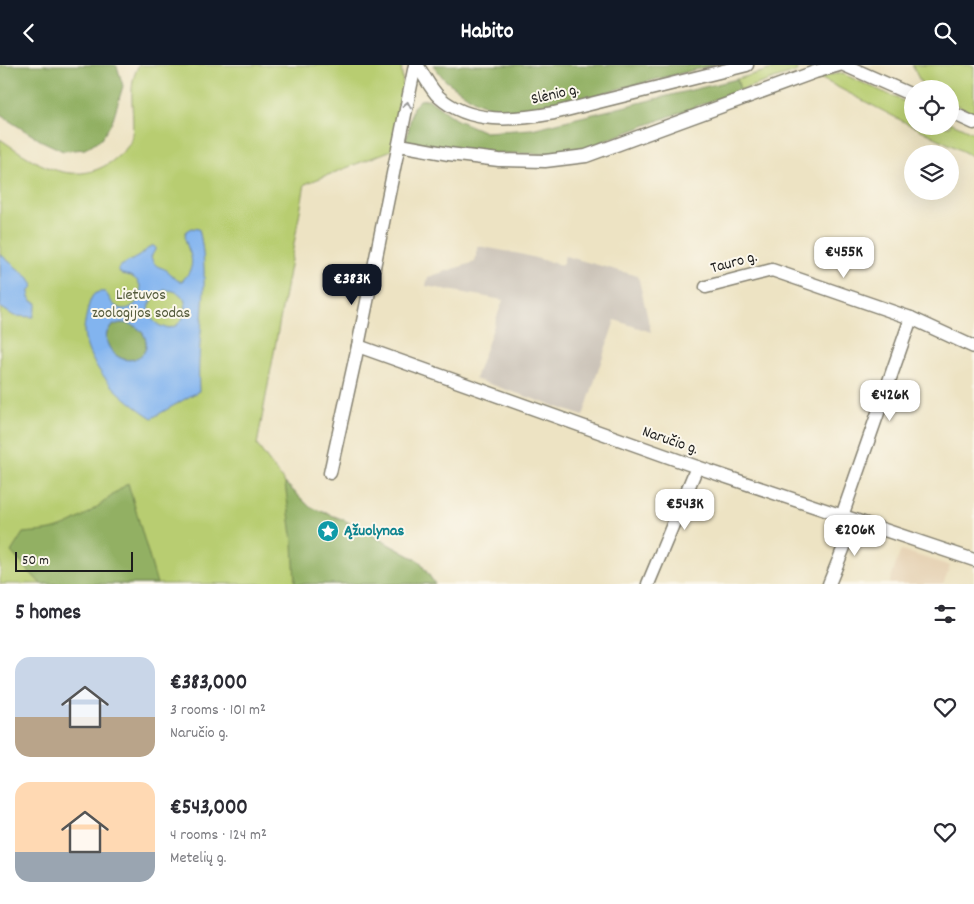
<!DOCTYPE html>
<meta charset="utf-8">
<style>
:root{--surface:#fff;--page:#f7f7f7;--text:#2b2b33;--muted:#7c7c81;--accent:#111827}
body{margin:0;font-family:Dekko,sans-serif;background:var(--page);color:var(--text);height:100vh;display:flex;flex-direction:column;font-size:19px;white-space:nowrap}
*{box-sizing:border-box;margin:0}
p{font-size:16px;color:var(--muted)}
.icon{flex:none;width:28px;height:28px;fill:none;stroke:currentColor;stroke-width:2;stroke-linecap:round;stroke-linejoin:round}
.map{position:relative;height:519px;overflow:hidden}
.sheet{display:flex;flex-direction:column;background:var(--surface);flex:1}
.sheet>*{flex:none}
.fabs{position:absolute;left:904px;top:15px;display:grid;gap:10px}
.fabs a{display:grid;place-items:center;width:55px;height:55px;border-radius:50%;background:var(--surface);box-shadow:0 5px 20px #0002;font-size:25px}
.scale{position:absolute;left:15px;bottom:12px;width:118px;box-sizing:border-box;padding-left:5px;border:2px solid #1c1c1c;border-top:0;font-size:14px;line-height:18px;white-space:nowrap;color:#1c1c1c;-webkit-text-stroke:4px #fbf7ec;paint-order:stroke}
.price{position:absolute;translate:-50% -42px;padding:0 11px;border-radius:10px;background:#fff;color:#222;font-size:16px;line-height:32px;filter:drop-shadow(0 1px 2px #0008)}
.price::after{content:'';position:absolute;left:50%;top:30px;width:15px;height:11px;margin-left:-8px;background:inherit;clip-path:polygon(0 0,100% 0,50% 100%)}
.price.on{background:var(--accent);color:#fff}
ul{padding:0;list-style:none}
li{display:flex;align-items:center;gap:15px;height:125px;padding:0 15px}
li span{display:grid;place-items:center;flex:none;width:140px;height:100px;border-radius:15px;color:#555}
li>.icon{margin-inline-start:auto}
span .icon{width:60px;height:60px;fill:#fffc;stroke-width:1}
li b{font-size:21px}
h2{display:flex;justify-content:space-between;align-items:center;height:60px;padding:0 15px;font-size:21px}
header{display:flex;justify-content:space-between;align-items:center;height:65px;padding:0 15px;background:var(--accent);color:#fff;font-size:22px;font-weight:700}
.map>svg:first-child{display:block}
</style>
<header><svg class="icon" aria-label="back" viewBox="0 0 24 24"><path d="M15 5l-7 7 7 7"/></svg>Habito<svg class="icon" aria-label="search" viewBox="0 0 24 24"><circle cx="10" cy="10" r="6"/><path d="M15 15l6 6"/></svg></header>
<div class="map">
<svg width="974" height="519" viewBox="0 0 974 519">
<rect width="100%" height="100%" fill="#fbf7ec"/>
<filter id="ink" filterUnits="userSpaceOnUse"><feTurbulence type="fractalNoise" baseFrequency=".02" numOctaves="2"/><feDisplacementMap in="SourceGraphic" scale="10" xChannelSelector="R" yChannelSelector="G"/><feConvolveMatrix kernelMatrix="1 2 1 2 8 2 1 2 1" color-interpolation-filters="sRGB"/></filter>
<filter id="wash" filterUnits="userSpaceOnUse"><feTurbulence type="fractalNoise" baseFrequency=".0096" numOctaves="4" result="noise"/><feDisplacementMap in="SourceGraphic" scale="20" xChannelSelector="R" yChannelSelector="G"/><feGaussianBlur stdDeviation="1.12" result="paint"/><feColorMatrix in="noise" values="0 0 0 0 0 0 0 0 0 0 0 0 0 0 0 0 0 1.4 0 .05"/><feComposite in="paint" operator="in"/></filter>
<g filter="url(#wash)">
<rect width="100%" height="100%" fill="#ede3c3"/>
<!-- built -->
<polygon fill="#e7d4b7" points="901,485 950,501 943,519 889,519"/>
<!-- industrial -->
<polygon fill="#cbc3b8" points="478,181 520,189 562,200 565,191 638,211 651,267 615,255 583,351 475,314 503,235 426,221 428,212 475,197"/>
<!-- green -->
<g fill="#b8cd71" stroke="#6a7446">
<path d="M139,0h262l3,29 -12,56 -87,34 -48,261 28,38 25,24 34,13 75,41 16,23h-435v-445c34,23 71,50 111,23 6,-5 18,-14 20,-22 6,-25 -6,-52 8,-75z"/>
<polygon points="912,0 972,0 974,1 974,48 950,37 950,24 924,24"/>
<polygon points="792,2 798,4 796,7 740,25 737,14 776,3"/>
<polygon points="841,8 912,40 912,61 818,12"/>
<polygon points="950,57 974,68 974,92 913,61 950,61"/>
</g>
<!-- forest -->
<g fill="#92b063" stroke="#576640">
<polygon points="0,0 114,0 117,1 123,21 112,57 102,73 85,84 63,86 40,75 0,50"/>
<polygon points="433,0 715,0 610,26 564,40 517,46 498,45 476,37 445,15"/>
<polygon points="737,14 740,25 580,85 546,89 487,88 406,76 413,42 420,35 428,34 455,54 485,67 532,64"/>
<path d="M121,258c6,0 13,2 18,6 10,8 10,24 -2,29 -23,11 -47,-29 -16,-35z"/>
<path d="M128,418l29,101h-116l-30,-32 12,-19c9,-1 19,-1 28,-3 29,-7 54,-29 77,-47z"/>
<polygon points="285,418 310,442 344,455 419,496 435,519 295,519 293,478"/>
</g>
<!-- water -->
<g fill="#82b4ef" stroke="#4f6886" fill-rule="evenodd">
<path d="M191,163l8,1c13,53 -3,108 0,162l-47,27c-28,-18 -66,-50 -68,-87 0,-8 3,-18 5,-27 3,-9 5,-13 16,-12 4,4 6,12 12,15 21,11 39,-30 4,-33l-3,-5 1,-2 20,-11 12,-10h3l2,2 -5,9c5,13 10,8 18,15 4,4 6,7 10,9h3c22,-22 -1,-32 4,-50zM165,225c38,0 17,54 -9,33 -14,-11 -4,-28 9,-33zM121,258c7,0 13,2 18,6 10,8 10,24 -2,29 -23,11 -47,-30 -16,-35z"/>
<polygon points="0,189 29,213 33,221 30,226 29,232 32,236 37,238 33,252 14,251 0,242"/>
</g>
</g>
<g filter="url(#ink)">
<g fill="none" stroke-linecap="round" stroke-linejoin="round">
<!-- minor casing -->
<g stroke="#848070" stroke-width="15">
<g id="minor">
<path d="M417,0c7,10 13,23 22,32 31,28 77,23 115,16l193,-48"/>
<polyline points="844,0 912,30"/>
<polyline points="950,47 974,58"/>
<polyline points="400,80 449,89 499,95 545,96 586,91 815,7 839,0"/>
<polyline points="706,222 772,205 911,253 974,282"/>
<polyline points="358,281 697,402 974,495"/>
<polyline points="330,408 358,281 415,0"/>
<polyline points="842,451 911,253"/>
<polyline points="648,519 697,402"/>
<polyline points="829,519 855,455"/>
</g>
</g>
<!-- minor -->
<use href="#minor" stroke="#fff" stroke-width="12"/>
</g>
<!-- one-way arrows -->
<defs><path id="oneway-chevron" d="M-2-3.5L2.5 0L-2 3.5" fill="none" stroke-width="1.6" stroke-linecap="round" stroke-linejoin="round" transform="scale(1.25)"/></defs>
<use stroke="#999" href="#oneway-chevron" transform="translate(407 40) rotate(-79)"/>
</g>
<!-- icons -->
<defs>
<g id="sight-disc" transform="scale(1.125)"><circle r="9.5" fill="#0f9aa8" stroke="#fbf7ec"/><path d="M0-6L1.8-2.2L6-1.7L2.9 1.2L3.7 5.4L0 3.3L-3.7 5.4L-2.9 1.2L-6-1.7L-1.8-2.2Z" fill="#fff"/></g>
</defs>
<g fill-rule="evenodd">
<use href="#sight-disc" x="328" y="466"/>
</g>
<g text-anchor="middle" dominant-baseline="central" stroke-width="4" stroke-linejoin="round" paint-order="stroke">
<!-- street labels -->
<g font-size="16" fill="#1c1c1c" stroke="#fbf7ec">
<text transform="translate(555 30) rotate(-13)">Slėnio g.</text>
<text transform="translate(734 198) rotate(-15)">Tauro g.</text>
<text transform="translate(670 376) rotate(19)">Naručio g.</text>
</g>
<!-- park labels -->
<g font-size="16" fill="#535a3a" stroke="#fbf7ec">
<text x="141" y="230">Lietuvos<tspan x="141" dy="18">zoologijos sodas</tspan></text>
</g>
<!-- culture labels -->
<g font-size="16" font-weight="bold" fill="#0d838f" stroke="#fbf7ec" text-anchor="start">
<text x="344" y="466">Ąžuolynas</text>
</g>
</g>
</svg>
<div class="fabs">
<a><svg class="icon" aria-label="locate" viewBox="0 0 24 24"><circle cx="12" cy="12" r="6"/><path d="M12 2v4M12 18v4M2 12h4M18 12h4"/></svg></a>
<a><svg class="icon" aria-label="layers" viewBox="0 0 24 24"><path d="M12 4l9 5-9 5-9-5zM3 14l9 5 9-5"/></svg></a>
</div>
<div class="scale">50 m</div>
<b class="price" style="left:844px;top:214px">€455K</b>
<b class="price on" style="left:352px;top:241px">€383K</b>
<b class="price" style="left:890px;top:357px">€426K</b>
<b class="price" style="left:685px;top:466px">€543K</b>
<b class="price" style="left:855px;top:492px">€206K</b>
</div>
<section class="sheet">
<h2>5 homes<svg class="icon" aria-label="filters" viewBox="0 0 24 24"><path d="M4 7h16M4 17h16"/><circle cx="9" cy="7" r="2"/><circle cx="15" cy="17" r="2"/></svg></h2>
<ul>
<li><span style="background:linear-gradient(#c9d6e8 60%,#b9a48a 0)"><svg class="icon" aria-label="home" viewBox="0 0 24 24"><path d="M3 11l9-7 9 7M6 9v11h12V9"/></svg></span><div><b>€383,000</b><p>3 rooms · 101 m²</p><p>Naručio g.</p></div><svg class="icon" aria-label="heart" viewBox="0 0 24 24"><path d="M12 20l-8-8c-3-5 5-10 8-4 3-6 11-1 8 4z"/></svg></li>
<li><span style="background:linear-gradient(#ffd9b3 70%,#9aa5b1 0)"><svg class="icon" aria-label="home" viewBox="0 0 24 24"><path d="M3 11l9-7 9 7M6 9v11h12V9"/></svg></span><div><b>€543,000</b><p>4 rooms · 124 m²</p><p>Metelių g.</p></div><svg class="icon" aria-label="heart" viewBox="0 0 24 24"><path d="M12 20l-8-8c-3-5 5-10 8-4 3-6 11-1 8 4z"/></svg></li>
</ul>
</section>
